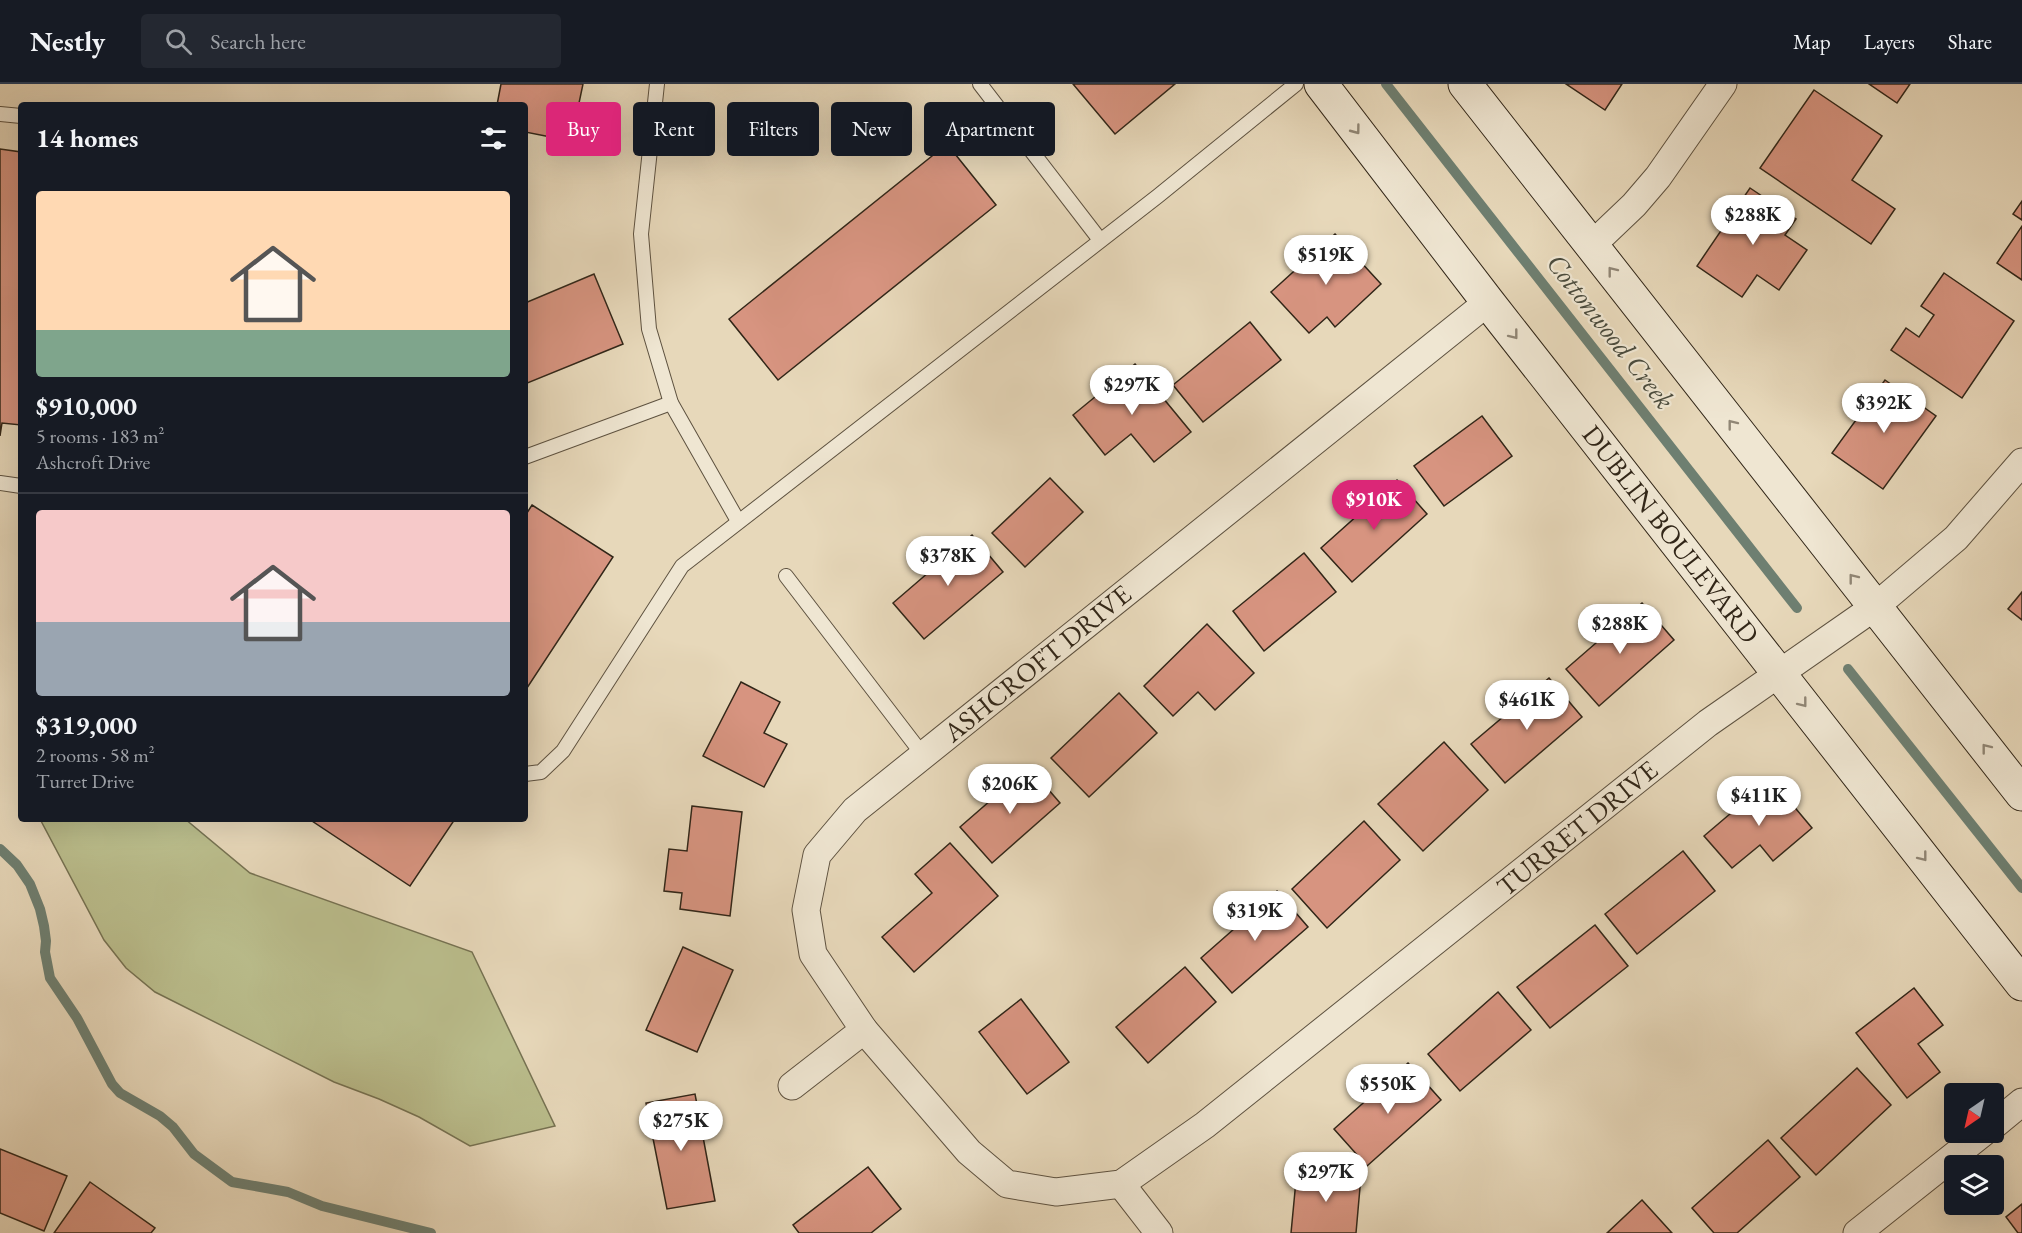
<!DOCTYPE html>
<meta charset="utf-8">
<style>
:root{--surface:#171b24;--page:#242831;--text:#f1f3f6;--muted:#9ea1a6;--line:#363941;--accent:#db2777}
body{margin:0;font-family:"EB Garamond",serif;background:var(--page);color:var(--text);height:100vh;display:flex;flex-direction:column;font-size:22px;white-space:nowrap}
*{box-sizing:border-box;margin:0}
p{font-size:20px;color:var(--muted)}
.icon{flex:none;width:33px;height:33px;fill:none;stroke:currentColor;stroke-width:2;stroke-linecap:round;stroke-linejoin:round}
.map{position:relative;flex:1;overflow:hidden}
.sheet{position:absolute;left:18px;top:18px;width:510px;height:720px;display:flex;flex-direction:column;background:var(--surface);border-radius:6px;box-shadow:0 6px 24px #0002}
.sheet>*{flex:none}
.banner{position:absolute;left:546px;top:18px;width:570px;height:54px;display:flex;gap:12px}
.needle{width:39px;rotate:214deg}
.controls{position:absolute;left:1944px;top:999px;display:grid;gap:12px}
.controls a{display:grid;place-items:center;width:60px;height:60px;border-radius:6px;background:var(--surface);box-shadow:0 6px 24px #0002;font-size:30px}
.price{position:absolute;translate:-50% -51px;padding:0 14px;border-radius:21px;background:#fff;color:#222;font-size:20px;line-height:39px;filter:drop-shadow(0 2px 3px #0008)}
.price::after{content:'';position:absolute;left:50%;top:36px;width:18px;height:14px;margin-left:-9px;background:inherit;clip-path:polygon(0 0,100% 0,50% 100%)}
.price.current{background:var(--accent);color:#fff}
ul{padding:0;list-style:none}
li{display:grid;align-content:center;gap:12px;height:318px;padding:0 18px}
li+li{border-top:2px solid var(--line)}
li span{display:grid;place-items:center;height:186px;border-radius:6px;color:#555}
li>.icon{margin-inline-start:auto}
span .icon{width:108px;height:108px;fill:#fffc;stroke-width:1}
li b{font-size:26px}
h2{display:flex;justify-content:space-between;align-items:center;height:72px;padding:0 18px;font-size:26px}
.tag{padding:0 21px;border-radius:6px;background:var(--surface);box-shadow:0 6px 24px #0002;font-size:21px;line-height:54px}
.tag.current{background:var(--accent);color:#fff}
header{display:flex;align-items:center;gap:36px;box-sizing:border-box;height:84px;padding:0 30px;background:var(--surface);border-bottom:2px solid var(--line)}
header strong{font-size:28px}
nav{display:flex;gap:33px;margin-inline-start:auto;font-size:21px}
.search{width:420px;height:54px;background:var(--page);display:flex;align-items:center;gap:15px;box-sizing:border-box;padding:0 21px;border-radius:6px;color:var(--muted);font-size:22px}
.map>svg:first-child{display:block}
</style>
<header>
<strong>Nestly</strong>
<div class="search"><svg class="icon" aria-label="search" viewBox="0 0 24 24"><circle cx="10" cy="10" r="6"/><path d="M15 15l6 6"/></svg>Search here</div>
<nav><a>Map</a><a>Layers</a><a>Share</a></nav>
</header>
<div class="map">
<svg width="2022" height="1149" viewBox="0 0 2022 1149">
<rect width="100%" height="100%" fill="#e7d8ba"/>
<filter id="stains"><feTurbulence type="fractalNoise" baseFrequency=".00333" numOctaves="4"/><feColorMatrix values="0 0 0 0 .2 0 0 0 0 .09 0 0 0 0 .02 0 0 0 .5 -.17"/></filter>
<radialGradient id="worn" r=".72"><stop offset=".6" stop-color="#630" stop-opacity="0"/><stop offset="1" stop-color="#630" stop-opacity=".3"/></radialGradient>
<!-- green -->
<polygon fill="#babd8c" stroke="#767252" stroke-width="1.5" points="40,735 185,735 250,789 472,868 555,1042 470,1062 419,1033 379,1015 334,998 155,908 126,884 104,856"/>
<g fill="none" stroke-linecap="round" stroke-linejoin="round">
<!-- stream -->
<g stroke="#6e7f71" stroke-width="10">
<polyline points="1386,0 1797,524"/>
<polyline points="1848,585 2022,804"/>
<polyline points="0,765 17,781 30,800 40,825 44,842 46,857 45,868 50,894 77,934 112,1000 120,1009 160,1032 173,1043 194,1070 232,1098 288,1108 322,1122 431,1149"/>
</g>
</g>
<!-- building -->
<g fill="#d79480" stroke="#312618" stroke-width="1.5">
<polygon points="501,0 583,0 571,57 525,48 525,21 497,21"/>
<polygon points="1073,0 1175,0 1115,50"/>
<polygon points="1566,0 1622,0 1605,26"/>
<polygon points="1869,0 1910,0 1897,19"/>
<polygon points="1814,6 1882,52 1852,96 1895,125 1871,160 1760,84"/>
<polygon points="947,60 996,121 778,296 729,235"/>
<polygon points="0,65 21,68 21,341 2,339 0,352"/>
<polygon points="1750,104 1796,135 1785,151 1807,166 1779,206 1757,191 1742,213 1697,182"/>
<polygon points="2022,117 2022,136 2013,130"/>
<polygon points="2022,142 2022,196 1997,179"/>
<polygon points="1335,150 1381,200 1335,243 1327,233 1309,249 1271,208"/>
<polygon points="1944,189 2014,237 1962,314 1891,266 1906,244 1919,253 1934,231 1921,222"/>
<polygon points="594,190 623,260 525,300 525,219"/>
<polygon points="1250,238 1281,276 1203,338 1173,301"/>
<polygon points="1135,280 1191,348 1154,378 1131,350 1105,371 1073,331"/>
<polygon points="1885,296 1936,332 1883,405 1832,369"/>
<polygon points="1482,332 1512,372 1444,422 1414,382"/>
<polygon points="1050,394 1083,428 1025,483 992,449"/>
<polygon points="1397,396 1427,430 1352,498 1321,464"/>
<polygon points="532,421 613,473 525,607 525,432"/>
<polygon points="972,451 1003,488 924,555 893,519"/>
<polygon points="1304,469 1336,508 1264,567 1233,527"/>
<polygon points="2022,508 2022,536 2008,525"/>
<polygon points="1642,519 1674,556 1599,622 1566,585"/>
<polygon points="1207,540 1254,589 1215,626 1198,608 1173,632 1144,602"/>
<polygon points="1549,594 1582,633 1505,699 1471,660"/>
<polygon points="741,598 780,618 764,649 787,660 764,703 703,672"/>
<polygon points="1119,609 1157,649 1089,713 1051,674"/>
<polygon points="1444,658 1488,706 1423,767 1378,720"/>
<polygon points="1029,683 1060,719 992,779 960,743"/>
<polygon points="1771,695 1812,744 1773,777 1760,761 1732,784 1704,752"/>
<polygon points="692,722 742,728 730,832 680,825 682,809 664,807 669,765 687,767"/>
<polygon points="309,735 449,735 453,738 410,802"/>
<polygon points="1364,737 1400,776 1327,844 1292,805"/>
<polygon points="950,759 998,812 914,888 882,853 932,809 915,790"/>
<polygon points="1683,767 1715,807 1637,870 1605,830"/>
<polygon points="1277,807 1308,843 1232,909 1201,874"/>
<polygon points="1595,841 1628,882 1550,944 1517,903"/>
<polygon points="683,863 733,886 697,968 646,946"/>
<polygon points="1185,883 1216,918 1148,979 1116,943"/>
<polygon points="1914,904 1943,941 1918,960 1940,988 1907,1014 1856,949"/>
<polygon points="1498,908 1531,946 1460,1007 1428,970"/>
<polygon points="1021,915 1069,978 1027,1010 979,948"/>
<polygon points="1408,979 1441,1016 1367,1082 1334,1045"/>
<polygon points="1857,984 1891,1021 1816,1091 1781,1054"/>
<polygon points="695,1010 715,1117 667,1125 646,1019"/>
<polygon points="1768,1056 1800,1093 1737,1149 1714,1149 1692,1124"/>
<polygon points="0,1065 67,1092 44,1147 0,1129"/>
<polygon points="868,1083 901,1125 871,1149 799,1149 793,1141"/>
<polygon points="1297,1086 1361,1092 1356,1149 1291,1149"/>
<polygon points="90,1098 155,1144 151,1149 54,1149"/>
<polygon points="1642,1116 1672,1149 1607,1149"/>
<polygon points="2022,1120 2022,1149 2018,1149 2006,1133"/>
</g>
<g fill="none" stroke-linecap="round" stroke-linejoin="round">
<!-- lane casing -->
<g stroke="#5e5240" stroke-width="16">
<g id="lane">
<polyline points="657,0 641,150 649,245 671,319 738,437"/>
<polyline points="980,0 1100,156"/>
<polyline points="0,30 21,32"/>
<polyline points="525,373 671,319"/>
<polyline points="0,399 21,402"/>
<polyline points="786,492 923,671"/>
<polyline points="525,690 541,688 563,667 682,482 1158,112 1296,0"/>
</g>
</g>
<!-- street casing -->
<g stroke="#5e5240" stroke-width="29">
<g id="street">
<polyline points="1592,161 1634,121 1658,93 1723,0"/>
<polyline points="864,946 969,1068 1007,1100 1056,1108 1121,1100 1205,1041 1708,639 1876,522 1956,454 2022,378"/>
<polyline points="792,1002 864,946 813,870 806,826 817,771 855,726 1488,218"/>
<polyline points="1994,1041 2022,1018"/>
<polyline points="1121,1100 1159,1149"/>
<polyline points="1857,1149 1984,1048"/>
</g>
</g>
<!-- secondary casing -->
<g stroke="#312618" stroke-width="35">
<g id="secondary">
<polyline points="1321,0 1488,218 2022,900"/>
<polyline points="1465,0 2022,710"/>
</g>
</g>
<!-- lane -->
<use href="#lane" stroke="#efe6d2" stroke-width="14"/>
<!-- street -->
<use href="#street" stroke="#efe6d2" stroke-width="27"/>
<!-- secondary -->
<use href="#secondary" stroke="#efe6d2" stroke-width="33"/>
</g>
<!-- one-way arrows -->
<defs><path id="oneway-chevron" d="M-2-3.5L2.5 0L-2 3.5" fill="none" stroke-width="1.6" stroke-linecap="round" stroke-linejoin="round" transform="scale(1.5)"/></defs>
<g stroke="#908675">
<use href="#oneway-chevron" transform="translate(1356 46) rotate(53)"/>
<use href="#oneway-chevron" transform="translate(1612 187) rotate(-128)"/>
<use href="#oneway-chevron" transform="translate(1514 251) rotate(52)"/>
<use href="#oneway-chevron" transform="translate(1732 340) rotate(-128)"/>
<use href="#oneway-chevron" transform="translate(1853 494) rotate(-128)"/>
<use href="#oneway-chevron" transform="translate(1803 619) rotate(52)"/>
<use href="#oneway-chevron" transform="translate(1986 664) rotate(-128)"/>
<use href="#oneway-chevron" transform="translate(1923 773) rotate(52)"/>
</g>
<g text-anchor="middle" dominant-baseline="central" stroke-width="4.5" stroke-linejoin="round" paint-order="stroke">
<!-- street labels -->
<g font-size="27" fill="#312618" stroke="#efe6d2">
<text transform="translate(1671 450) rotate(52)">DUBLIN BOULEVARD</text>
<text transform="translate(1037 579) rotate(-39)">ASHCROFT DRIVE</text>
<text transform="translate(1577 744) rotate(-39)">TURRET DRIVE</text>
</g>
<!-- water labels -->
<g font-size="28" font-style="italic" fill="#4a4b3d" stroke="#efe6d2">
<text transform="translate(1611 247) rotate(52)">Cottonwood Creek</text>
</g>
</g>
<rect width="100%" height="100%" filter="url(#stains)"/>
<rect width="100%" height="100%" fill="url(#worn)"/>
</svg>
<div class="controls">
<a><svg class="needle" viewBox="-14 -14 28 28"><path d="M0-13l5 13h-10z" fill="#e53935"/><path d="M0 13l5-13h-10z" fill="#9ea1a6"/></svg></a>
<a><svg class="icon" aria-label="layers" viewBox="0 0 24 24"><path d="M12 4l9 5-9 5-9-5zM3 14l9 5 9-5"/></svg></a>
</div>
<b class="price" style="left:1753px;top:162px">$288K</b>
<b class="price" style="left:1326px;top:202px">$519K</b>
<b class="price" style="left:1132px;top:332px">$297K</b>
<b class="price" style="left:1884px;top:350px">$392K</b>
<b class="price current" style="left:1374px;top:447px">$910K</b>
<b class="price" style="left:948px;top:503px">$378K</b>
<b class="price" style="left:1620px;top:571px">$288K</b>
<b class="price" style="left:1527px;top:647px">$461K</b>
<b class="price" style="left:1010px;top:731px">$206K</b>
<b class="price" style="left:1759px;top:743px">$411K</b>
<b class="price" style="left:1255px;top:858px">$319K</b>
<b class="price" style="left:1388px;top:1031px">$550K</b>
<b class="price" style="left:681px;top:1068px">$275K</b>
<b class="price" style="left:1326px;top:1119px">$297K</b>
<div class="banner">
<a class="tag current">Buy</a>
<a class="tag">Rent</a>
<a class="tag">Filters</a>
<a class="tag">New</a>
<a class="tag">Apartment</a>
</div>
<section class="sheet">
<h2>14 homes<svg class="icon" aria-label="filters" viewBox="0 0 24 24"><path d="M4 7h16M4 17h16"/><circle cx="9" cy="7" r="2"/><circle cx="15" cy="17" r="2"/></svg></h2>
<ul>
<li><span style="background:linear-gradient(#ffd9b3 75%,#7fa58c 0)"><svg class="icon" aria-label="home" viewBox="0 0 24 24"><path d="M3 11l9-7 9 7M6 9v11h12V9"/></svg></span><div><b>$910,000</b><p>5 rooms · 183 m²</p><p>Ashcroft Drive</p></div></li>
<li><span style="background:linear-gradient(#f6c9c9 60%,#9aa5b1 0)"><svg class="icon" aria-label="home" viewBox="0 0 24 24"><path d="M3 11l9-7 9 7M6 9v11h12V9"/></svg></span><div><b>$319,000</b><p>2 rooms · 58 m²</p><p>Turret Drive</p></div></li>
</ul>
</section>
</div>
